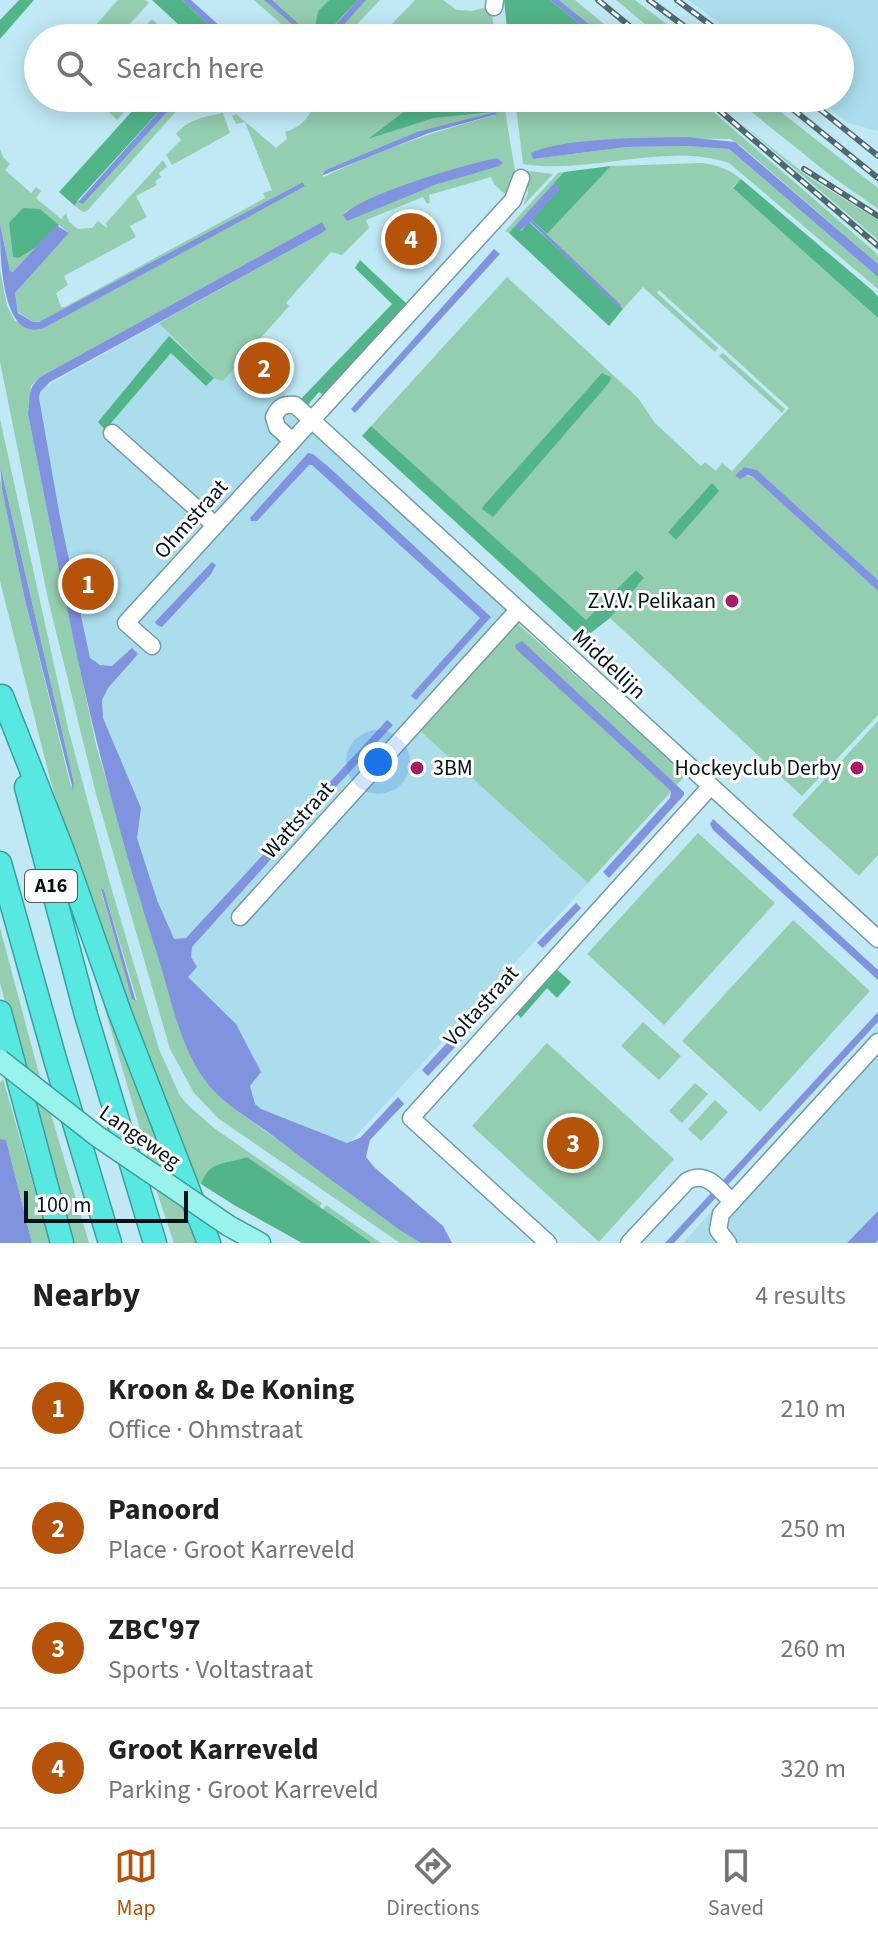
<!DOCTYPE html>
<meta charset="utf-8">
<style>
:root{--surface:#fff;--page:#f2f2f2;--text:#222;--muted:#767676;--line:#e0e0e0;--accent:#b45309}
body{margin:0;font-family:"Source Sans 3",sans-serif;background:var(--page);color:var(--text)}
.scale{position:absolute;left:24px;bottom:20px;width:164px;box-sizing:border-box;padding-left:8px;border:4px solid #041317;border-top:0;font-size:22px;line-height:28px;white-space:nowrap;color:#041317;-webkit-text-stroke:6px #fff;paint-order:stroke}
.you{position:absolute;left:378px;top:762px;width:28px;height:28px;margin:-20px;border:6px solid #fff;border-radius:50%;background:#1a73e8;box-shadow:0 0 0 12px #1a73e833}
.badge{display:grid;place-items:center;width:52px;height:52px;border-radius:50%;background:var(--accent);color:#fff;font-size:26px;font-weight:700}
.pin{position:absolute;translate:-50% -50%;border:4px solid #fff;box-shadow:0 2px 8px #0006}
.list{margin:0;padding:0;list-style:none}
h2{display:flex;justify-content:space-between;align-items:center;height:104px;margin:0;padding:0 32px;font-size:34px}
h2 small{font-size:26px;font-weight:400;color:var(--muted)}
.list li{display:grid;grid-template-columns:52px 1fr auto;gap:24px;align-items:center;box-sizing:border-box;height:120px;padding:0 32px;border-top:2px solid var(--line)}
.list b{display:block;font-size:30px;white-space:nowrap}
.list p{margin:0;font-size:26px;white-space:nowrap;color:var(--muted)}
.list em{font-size:26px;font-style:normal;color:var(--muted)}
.icon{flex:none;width:44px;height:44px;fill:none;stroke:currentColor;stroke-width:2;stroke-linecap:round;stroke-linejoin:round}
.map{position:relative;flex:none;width:878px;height:1243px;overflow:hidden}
.search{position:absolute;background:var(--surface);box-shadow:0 4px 20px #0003;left:24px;right:24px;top:24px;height:88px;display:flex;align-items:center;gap:20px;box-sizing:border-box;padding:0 28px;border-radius:44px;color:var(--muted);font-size:30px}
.sheet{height:584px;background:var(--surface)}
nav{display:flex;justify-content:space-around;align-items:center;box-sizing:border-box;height:112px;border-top:2px solid var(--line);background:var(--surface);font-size:22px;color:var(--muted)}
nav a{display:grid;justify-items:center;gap:4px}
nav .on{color:var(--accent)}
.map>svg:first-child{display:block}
.built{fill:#acddec}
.green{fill:#94ceb0;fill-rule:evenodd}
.forest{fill:#52b589}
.water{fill:#8193df}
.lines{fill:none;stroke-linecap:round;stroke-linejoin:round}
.minor-casing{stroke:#739aa5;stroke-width:19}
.major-casing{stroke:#3a9e9a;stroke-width:23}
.highway-casing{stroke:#3a9e9a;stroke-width:25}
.minor{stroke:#fff;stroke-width:16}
.major{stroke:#9af2ed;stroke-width:20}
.highway{stroke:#57e9e1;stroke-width:22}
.rail-casing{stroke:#4f6970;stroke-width:6}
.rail{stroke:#fff;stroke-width:3;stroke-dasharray:9;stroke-linecap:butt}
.major-bridge-casing{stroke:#3a9e9a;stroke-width:23;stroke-linecap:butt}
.major-bridge{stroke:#9af2ed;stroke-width:20}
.poi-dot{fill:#a91e63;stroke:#fff;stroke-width:3}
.labels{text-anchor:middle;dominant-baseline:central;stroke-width:6;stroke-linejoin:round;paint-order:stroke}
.shield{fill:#fff;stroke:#4f5a5d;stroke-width:2}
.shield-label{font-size:20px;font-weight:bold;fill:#041317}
.street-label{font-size:22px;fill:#041317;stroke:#fff}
.poi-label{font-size:22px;fill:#041317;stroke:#fff;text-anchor:end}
</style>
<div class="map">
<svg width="878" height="1243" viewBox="0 0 878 1243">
<rect width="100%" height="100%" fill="#c0e9f5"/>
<path class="built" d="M688,0H878V131L848,123L817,98H840V38H740Z
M189,306L226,338L304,413L517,623L420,731L588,883L333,1161L239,1100L156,956L20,401Z
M878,1026V1243H683Z"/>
<path class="green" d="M118,0H145L149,3L117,38H105L93,28Z
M254,0H329L318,11L314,37L318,38H297Z
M358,0H380L344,38H320L327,34Z
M415,0H443L457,10L472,11L484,8L492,13L495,38H379L380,35L375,30L380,25L387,29Z
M559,0H575L621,38H606Z
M616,0H635L685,38H662Z
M152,19L165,31L158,38H133Z
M112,98H137L117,120L104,107Z
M180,98H188L87,211L83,212L75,206L78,200L83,204Z
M308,98H422L371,138L434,118L493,112L494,98H503L516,177L510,199L494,184L491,177L429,195L430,203L427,204L423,197L366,220L369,228L342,255L331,252L286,303L289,306L223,381L214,378L159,323L322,233V222L40,377L31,386L28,414L60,575L62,597L66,603L96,745L174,1008L199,1070L206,1081L236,1110L421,1243H400L219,1119L194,1093L170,1049L96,794L48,599L0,362V270L7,306L15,321L46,327L305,185L303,182L45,321L33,322L18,312L15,293L69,233L59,225L9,223L13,256L19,258L35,248L13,272L10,271L0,224V149L3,157L10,164L5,170L31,193L36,187L41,191L36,198L61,219L66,213L69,222L78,229L92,228L98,221L107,228L106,223L163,160L167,167L159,173L161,177L155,181L157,185L136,196L147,217L130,226L136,237L64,276L68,285L56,293L61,307H65L265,198L263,193L272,190L245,122L236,124L232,116L236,114L276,148L287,139L285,132C300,127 308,120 314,105L307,102ZM495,112V115C436,131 379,150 324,177L321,174L417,133ZM461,177L343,215L346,211L399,188Z
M515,98H522L526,104L523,109H526L590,99L594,101L601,98H693L695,103H703L875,252L878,256V264L741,146L730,139L648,138L533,159L627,147L687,146L729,149L878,277V289L729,163C663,142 590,175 523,164Z
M734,98H763L878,188V209L830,175Z
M223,113L230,133L172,165L166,155L181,140L176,134C189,119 204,117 223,113Z
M742,124L810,178L878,220V240Z
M702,163C717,165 729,169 741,179L733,187L878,318V580L757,470L744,467L735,475L753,477L878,591V715L802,796L610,618L643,579L636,570L586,621L371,426L507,277L638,398L655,423L701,466L705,462L716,471L722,463L732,471L789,408L659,290L657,293L718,348L715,352L643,287L623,309L547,234L611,166ZM602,374L607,375L609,383L493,516L483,509L484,505ZM718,491L676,540L668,531Z
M529,171L553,174L523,206L528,193L525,173Z
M564,172L509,233L505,231L558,173Z
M723,353L785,409L782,413L719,356Z
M0,419L68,728L111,887L159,1049L180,1096L190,1107L214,1128L322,1203L319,1208L247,1157C225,1165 210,1159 201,1184L197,1182L79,878L50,779L0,581V478L25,600L71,787L74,783L0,465ZM104,890L137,1000L133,1001L101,891Z
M517,623L686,775L588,883L420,731Z
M878,721V855L859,876L792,815Z
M698,833L775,903L664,1025L587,954Z
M793,920L870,991L760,1112L682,1041Z
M0,928L38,1070L89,1243H69L0,983Z
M86,945L165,1161L198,1243H174L148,1165L146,1149Z
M643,1022L681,1056L659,1080L621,1046Z
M547,1043L674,1159L599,1242L472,1126Z
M3,1079L50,1243H32L6,1140L0,1139V1083Z
M695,1083L708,1094L682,1123L669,1111Z
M715,1100L728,1112L701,1141L688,1129Z
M326,1205L381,1243H372L322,1210Z"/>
<path class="forest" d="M19,0H34L0,39V20Z
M152,0H182L223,38H193Z
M329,0H358L323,37H313L318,11Z
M504,0H550L597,38H508Z
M144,98H171L78,200L75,206L59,192Z
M422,98H494L493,112L434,118L368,139Z
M611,166L547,234L531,219L559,189L554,183L564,172Z
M741,179L873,291L878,297V318L733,188Z
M23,208L40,209L59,225L35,248L19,258L13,257L9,223Z
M529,222L623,309L609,326L509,233L515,226L521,231Z
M360,260L407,304L327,392L323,395L319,392L305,408L297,403L392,304L355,268Z
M169,336L214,378L206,386L171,353L105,430L98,422Z
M602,373L611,377L609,383L493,517L482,509L484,505Z
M371,426L586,620L636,570L644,578L610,618L583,639L362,436Z
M712,483L719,491L676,540L668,532Z
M553,966L571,982L557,998L547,988L521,1018L513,1010Z
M247,1157L372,1243H302L234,1205L201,1184C210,1159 225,1165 247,1157Z"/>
<path class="water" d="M182,0H191L233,38H223Z
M264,0H272L313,37L318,38H308Z
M358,0H366L332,38H320L327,34Z
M550,0H559L606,38H597Z
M171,98H180L83,204L78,202Z
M558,98H601L594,102L590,99L523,109L526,104Z
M495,112L497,114L429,133L321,176L326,170L417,132Z
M686,137L735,142L878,264V277L729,149L687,146L627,147L533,159L531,153C565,137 647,138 686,137Z
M497,158L503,163L499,166L435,185L347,221L343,215C366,193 463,165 497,158Z
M303,182L305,186L46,327C0,347 0,252 0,224L10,271L13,272L56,225L69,233L15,293L18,313L33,322H39Z
M554,183L560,189L532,220L621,305L618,307L530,222L520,231L515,226Z
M322,222L326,229L322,233L50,382L40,392L39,398L60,517L90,658L100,665L112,666L132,648L138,654L108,688L102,700L103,718L141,808L137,838L157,900L174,939L186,938L274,843L281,848L192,947L191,957L197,967L188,977L236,1024L261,1072L250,1086L255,1104L261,1109L347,1143L360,1138L398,1097L404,1104L370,1140L366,1157L375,1168L443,1226L452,1243H421L400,1230C356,1198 312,1166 269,1133C247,1117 220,1102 204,1079C180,1045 171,999 159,960C121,843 90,724 66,603L62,597L60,575L28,414C31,397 26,391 40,377Z
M494,249L500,254L355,413L351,409Z
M308,453L313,454L331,469L491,617L416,700L411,696L414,692L480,618L312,465H309L257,521H251L250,518Z
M0,465L74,783L73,790L25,600L2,489Z
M744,467L757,470L878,580V591L753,477L748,475L740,479L735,475Z
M212,562L216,565L211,574L162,627L157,625L155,622Z
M522,641L684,792V795L609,878L603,872L670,798L671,791L516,649L515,645Z
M387,720L393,725L311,814L305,809Z
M713,819L878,970V980L713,830L710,824Z
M101,889L104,890L136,1002L132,999Z
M576,903L581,908L543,948L537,943Z
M481,1006L488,1012L428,1076L422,1070Z
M878,1012V1022L674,1243H665Z
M0,1139L6,1140L32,1243H0Z
M878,1211V1240L875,1243H847Z"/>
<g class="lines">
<g class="minor-casing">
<path id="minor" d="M494,7L495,0
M112,433L215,525
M292,441L277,427L274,417C279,406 284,404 295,405L304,413L878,939
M152,646L126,623L513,200L521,178
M240,917L518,610
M548,1243L411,1118L710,787
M629,1243L687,1181C707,1170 719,1189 732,1202
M728,1243L718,1230L721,1214L878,1042"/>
</g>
<g class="major-casing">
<path id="major" d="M229,1226L260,1243"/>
</g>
<g class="highway-casing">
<path id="highway" d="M2,696L63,851L120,1013L209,1243
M26,787L86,1015L155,1243
M0,863L55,1059L110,1243
M0,1012L62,1243"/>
</g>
<use href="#minor" class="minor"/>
<use href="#major" class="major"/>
<use href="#highway" class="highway"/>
<g class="rail-casing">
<path id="rail" d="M598,0L644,38
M649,0L700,38
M677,0L728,38
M705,98L878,246
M779,98L878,178
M806,98L878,156
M804,169L878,216"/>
</g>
<use href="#rail" class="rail"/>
<g class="major-bridge-casing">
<path id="major-bridge" d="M0,1060L97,1136L229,1226"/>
</g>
<use href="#major-bridge" class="major-bridge"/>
</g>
<g class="poi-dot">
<circle cx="732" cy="601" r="8"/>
<circle cx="417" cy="768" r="8"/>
<circle cx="857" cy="768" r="8"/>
</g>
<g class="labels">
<rect class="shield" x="25" y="870" width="52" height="32" rx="6"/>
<g class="shield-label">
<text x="51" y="886">A16</text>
</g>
<g class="street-label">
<text transform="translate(191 519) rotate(-48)">Ohmstraat</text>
<text transform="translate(609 664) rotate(43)">Middellijn</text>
<text transform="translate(298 820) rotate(-48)">Wattstraat</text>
<text transform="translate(481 1006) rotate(-48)">Voltastraat</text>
<text transform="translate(140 1137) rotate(35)">Langeweg</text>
</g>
<g class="poi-label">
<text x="716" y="601">Z.V.V. Pelikaan</text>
<text x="433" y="768" text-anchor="start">3BM</text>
<text x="841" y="768">Hockeyclub Derby</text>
</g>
</g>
</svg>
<div class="scale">100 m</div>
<div class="you"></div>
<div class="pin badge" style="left:88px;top:584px">1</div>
<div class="pin badge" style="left:264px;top:368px">2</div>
<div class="pin badge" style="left:573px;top:1143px">3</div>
<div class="pin badge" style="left:411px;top:239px">4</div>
<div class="search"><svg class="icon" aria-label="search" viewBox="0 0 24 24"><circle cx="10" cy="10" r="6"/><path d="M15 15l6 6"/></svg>Search here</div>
</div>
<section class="sheet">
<h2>Nearby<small>4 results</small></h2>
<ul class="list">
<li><span class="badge">1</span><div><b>Kroon &amp; De Koning</b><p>Office · Ohmstraat</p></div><em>210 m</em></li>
<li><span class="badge">2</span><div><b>Panoord</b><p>Place · Groot Karreveld</p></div><em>250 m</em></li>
<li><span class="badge">3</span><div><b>ZBC'97</b><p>Sports · Voltastraat</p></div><em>260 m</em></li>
<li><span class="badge">4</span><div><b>Groot Karreveld</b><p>Parking · Groot Karreveld</p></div><em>320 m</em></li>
</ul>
</section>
<nav>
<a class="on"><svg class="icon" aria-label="map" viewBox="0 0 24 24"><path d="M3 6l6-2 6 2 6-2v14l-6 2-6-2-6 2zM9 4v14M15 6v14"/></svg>Map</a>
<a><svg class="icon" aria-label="directions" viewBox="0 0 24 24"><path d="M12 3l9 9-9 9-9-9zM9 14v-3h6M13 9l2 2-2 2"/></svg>Directions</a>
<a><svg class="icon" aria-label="saved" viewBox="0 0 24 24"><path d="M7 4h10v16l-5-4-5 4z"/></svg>Saved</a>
</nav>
